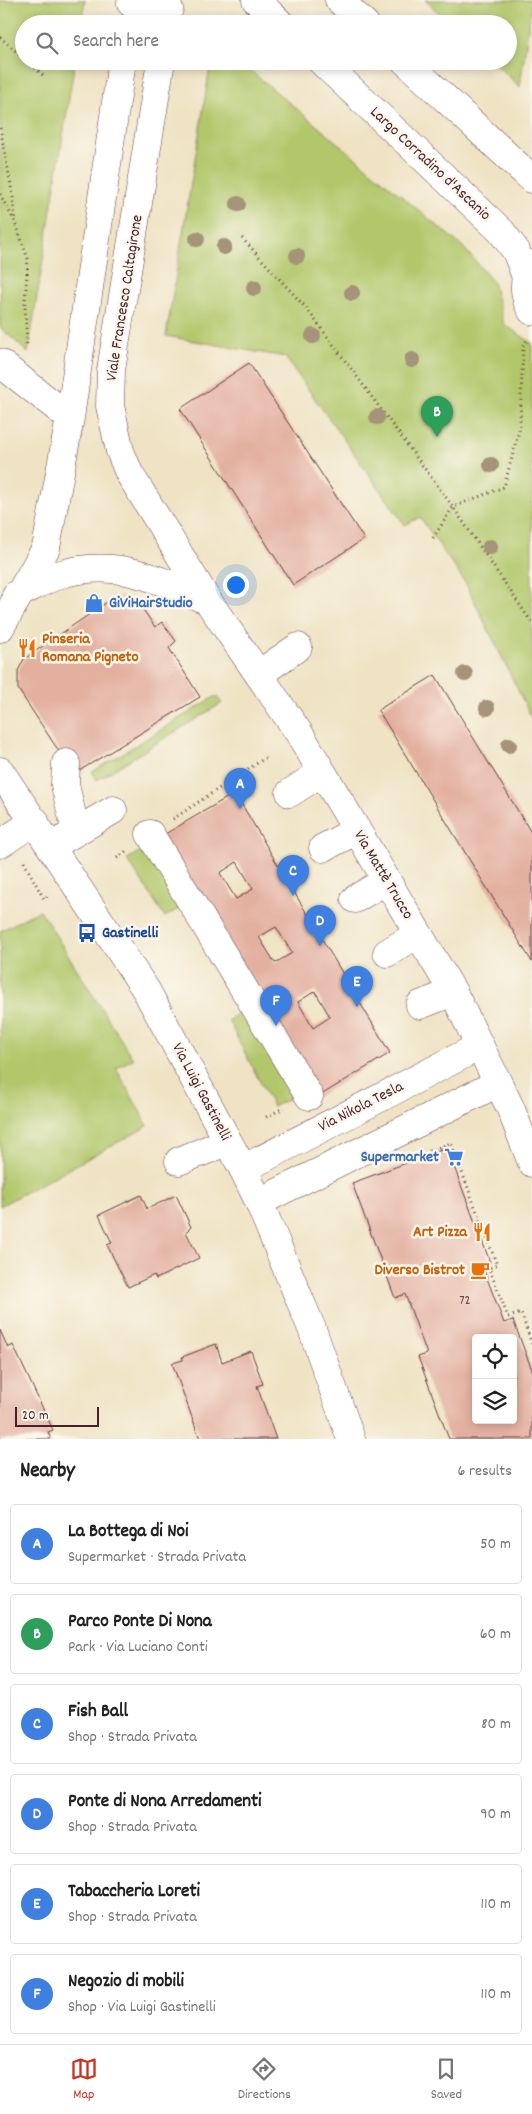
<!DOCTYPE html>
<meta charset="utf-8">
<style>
:root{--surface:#fff;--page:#f6f6f6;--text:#222;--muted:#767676;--line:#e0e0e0;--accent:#c8321e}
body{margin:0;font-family:Dekko,sans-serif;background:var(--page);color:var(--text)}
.controls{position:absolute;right:15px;bottom:15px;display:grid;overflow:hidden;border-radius:5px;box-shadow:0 2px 8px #0003}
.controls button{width:45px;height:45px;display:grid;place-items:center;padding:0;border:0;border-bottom:1px solid var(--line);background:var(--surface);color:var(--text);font:25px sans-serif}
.scale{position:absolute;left:15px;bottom:12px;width:84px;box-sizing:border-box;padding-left:5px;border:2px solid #4a1f2b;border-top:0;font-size:14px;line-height:18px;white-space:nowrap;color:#4a1f2b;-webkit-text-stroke:4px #fbf7ec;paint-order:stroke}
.you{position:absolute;left:235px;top:584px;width:18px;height:18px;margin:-12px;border:4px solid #fff;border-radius:50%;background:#1a73e8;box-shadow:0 0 0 8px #1a73e833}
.badge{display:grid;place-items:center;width:32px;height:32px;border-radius:50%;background:var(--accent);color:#fff;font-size:16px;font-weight:700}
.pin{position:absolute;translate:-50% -41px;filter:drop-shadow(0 1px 2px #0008)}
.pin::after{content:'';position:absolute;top:26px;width:18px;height:15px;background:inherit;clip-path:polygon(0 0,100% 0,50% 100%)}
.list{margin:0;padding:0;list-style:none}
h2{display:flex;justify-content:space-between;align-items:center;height:65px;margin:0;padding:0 20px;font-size:21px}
h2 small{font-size:16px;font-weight:400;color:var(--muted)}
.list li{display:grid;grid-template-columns:32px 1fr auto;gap:15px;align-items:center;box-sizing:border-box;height:80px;margin:0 10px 10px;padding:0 10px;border:1px solid var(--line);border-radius:5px}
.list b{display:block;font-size:19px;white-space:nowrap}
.list p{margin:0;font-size:16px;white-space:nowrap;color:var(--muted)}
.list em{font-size:16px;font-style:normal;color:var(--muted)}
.icon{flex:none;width:28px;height:28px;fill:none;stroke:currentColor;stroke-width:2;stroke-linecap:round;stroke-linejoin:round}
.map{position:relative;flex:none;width:532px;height:1439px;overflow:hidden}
.search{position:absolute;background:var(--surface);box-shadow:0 2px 8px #0003;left:15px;right:15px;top:15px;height:55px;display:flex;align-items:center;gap:12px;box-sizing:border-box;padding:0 18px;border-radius:28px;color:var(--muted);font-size:19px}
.sheet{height:605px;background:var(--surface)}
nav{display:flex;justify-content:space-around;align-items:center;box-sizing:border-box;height:70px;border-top:1px solid var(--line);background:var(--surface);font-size:14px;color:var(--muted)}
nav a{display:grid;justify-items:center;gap:2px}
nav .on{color:var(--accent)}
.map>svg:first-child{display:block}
.green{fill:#b1c76b;stroke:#7e734b}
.building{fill:#e3b0a0;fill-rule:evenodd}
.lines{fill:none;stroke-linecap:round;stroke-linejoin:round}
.minor-casing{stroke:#633c42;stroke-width:29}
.path{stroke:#633c42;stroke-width:3;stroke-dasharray:1 4;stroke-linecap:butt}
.minor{stroke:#fff;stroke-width:28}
.tree{fill:#a5937a}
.labels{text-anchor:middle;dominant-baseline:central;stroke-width:5;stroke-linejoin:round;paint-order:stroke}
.number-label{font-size:14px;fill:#704348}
.street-label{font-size:16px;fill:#4a1f2b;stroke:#fbf7ec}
.shop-label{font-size:16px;font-weight:bold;fill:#366cbe;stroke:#fbf7ec;text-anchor:start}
.food-label{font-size:16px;font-weight:bold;fill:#c56008;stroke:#fbf7ec;text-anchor:end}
.transit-label{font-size:16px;font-weight:bold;fill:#164399;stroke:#fbf7ec;text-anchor:start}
</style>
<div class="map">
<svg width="532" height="1439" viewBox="0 0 532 1439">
<rect width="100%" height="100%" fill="#fbf7ec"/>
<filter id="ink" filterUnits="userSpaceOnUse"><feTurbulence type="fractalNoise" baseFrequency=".02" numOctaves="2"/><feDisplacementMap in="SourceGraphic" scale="10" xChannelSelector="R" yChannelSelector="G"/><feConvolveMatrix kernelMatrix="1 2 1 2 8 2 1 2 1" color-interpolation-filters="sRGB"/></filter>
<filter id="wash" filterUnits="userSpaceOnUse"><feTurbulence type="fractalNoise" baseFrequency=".0096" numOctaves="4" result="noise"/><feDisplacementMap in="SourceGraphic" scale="20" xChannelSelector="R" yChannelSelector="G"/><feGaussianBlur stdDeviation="1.12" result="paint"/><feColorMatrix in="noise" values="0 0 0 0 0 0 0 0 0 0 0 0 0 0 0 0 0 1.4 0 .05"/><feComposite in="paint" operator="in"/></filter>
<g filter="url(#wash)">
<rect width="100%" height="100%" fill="#efe3c4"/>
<path class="green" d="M0,0H85L81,24H24V61H75L28,353L0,327Z
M425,0H532L520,87L492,61H508V24H451Z
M211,61H239L463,247L493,282L504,324L532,343V719L466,584L420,517L405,525L285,357L166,336Z
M216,696L222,703L97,780L92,772Z
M149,846L185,905L165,917L127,859Z
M40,910L133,1059L116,1068L148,1126L0,1206V931Z
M245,1009L296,1095L273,1107L228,1020Z"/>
<g id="blocks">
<path class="building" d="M249,363L364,539L293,585L180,409Z
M116,596L130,597L138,602L155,627L162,622L176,641L169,648L200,697L74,774L18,689V671L24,659Z
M435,675L532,834V962L378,710Z
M235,793L390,1053L316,1098L160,837ZM237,862L253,889L236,899L220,873ZM276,927L292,953L275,963L259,937ZM315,991L330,1017L313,1028L298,1002Z
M447,1148L490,1262L482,1265L504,1323L513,1320L532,1370V1439H449L418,1357L427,1354L405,1294L395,1298L352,1183ZM476,1338H513V1420H476Z
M141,1195L147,1209L176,1195L191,1227L186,1232L199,1258L156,1279L154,1275L128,1287L107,1245L112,1243L99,1215Z
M0,1330L8,1348L13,1345L53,1430L48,1432L51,1439H0Z
M216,1344L222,1362L251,1351L263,1384L257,1386L276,1439H200L172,1363L183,1360L182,1357Z"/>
</g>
</g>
<g filter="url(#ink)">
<use href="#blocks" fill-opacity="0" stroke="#633c42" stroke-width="1"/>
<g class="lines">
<g class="minor-casing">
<path id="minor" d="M256,0L281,24
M339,0L365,24
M131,3L169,9
M161,61L111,370L110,406L120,451L129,473L208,601L299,733L453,992L510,1107L532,1163
M321,61L501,231L516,251L526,277
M405,61L532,179
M532,264C522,279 523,297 532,311
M0,363L70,418
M16,595C32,588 48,577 65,573C119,559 160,580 208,601
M0,628L46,548L70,418L122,61
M259,674L298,647
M66,763L65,785L76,832
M0,771L146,990L243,1169L259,1202L312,1329L351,1439
M290,793L322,772
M150,834L309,1096
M0,844L35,821
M52,846L113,810
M323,848L357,830
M355,899L387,880
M387,953L418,934
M420,1005L453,992
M179,1161L227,1142
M243,1169L480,1046
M259,1202L498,1083"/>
</g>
<path class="path" d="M0,37L24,58
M27,61L44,76
M0,128L13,196L15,221
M0,194L15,222L28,259L25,302L27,347
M242,238L307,309L453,507L532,623
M433,538L453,507L504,487L520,427L523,345L529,339
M173,819L268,756
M117,858L129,849
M24,862L44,899L50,894
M266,1117L284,1108
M429,1151L451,1143L497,1265L489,1268L508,1317L521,1313L532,1344"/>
<use href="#minor" class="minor"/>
</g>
<g class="tree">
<circle cx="238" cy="204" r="8"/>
<circle cx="197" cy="239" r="8"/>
<circle cx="224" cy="247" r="8"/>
<circle cx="297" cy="256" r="8"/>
<circle cx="254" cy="288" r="8"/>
<circle cx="352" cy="293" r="8"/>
<circle cx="313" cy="336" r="8"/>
<circle cx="412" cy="360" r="8"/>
<circle cx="377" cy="417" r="8"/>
<circle cx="491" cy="465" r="8"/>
<circle cx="490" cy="547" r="8"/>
<circle cx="465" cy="674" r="8"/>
<circle cx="487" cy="708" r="8"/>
<circle cx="509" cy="745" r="8"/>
</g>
</g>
<defs>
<g id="shop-bare" transform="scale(1.5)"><path d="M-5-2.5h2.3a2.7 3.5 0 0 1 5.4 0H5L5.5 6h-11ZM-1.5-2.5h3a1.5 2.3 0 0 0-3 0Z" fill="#3f7fe0" stroke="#fbf7ec" stroke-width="2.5" paint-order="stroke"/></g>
<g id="restaurant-bare" transform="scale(1.5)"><path d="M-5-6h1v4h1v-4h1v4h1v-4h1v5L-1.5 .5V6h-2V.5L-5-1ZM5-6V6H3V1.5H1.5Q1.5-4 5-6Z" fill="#e8710a" stroke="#fbf7ec" stroke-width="2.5" paint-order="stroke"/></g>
<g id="bus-bare" transform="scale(1.5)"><path d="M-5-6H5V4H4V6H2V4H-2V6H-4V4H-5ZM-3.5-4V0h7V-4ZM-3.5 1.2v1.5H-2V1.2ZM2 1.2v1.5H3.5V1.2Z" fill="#1a4fb4" stroke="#fbf7ec" stroke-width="2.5" paint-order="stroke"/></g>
<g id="supermarket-bare" transform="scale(1.5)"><path d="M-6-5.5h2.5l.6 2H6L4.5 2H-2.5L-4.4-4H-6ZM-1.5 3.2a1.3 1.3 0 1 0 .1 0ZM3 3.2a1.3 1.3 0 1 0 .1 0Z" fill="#3f7fe0" stroke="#fbf7ec" stroke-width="2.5" paint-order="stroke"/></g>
<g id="cafe-bare" transform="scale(1.5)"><path d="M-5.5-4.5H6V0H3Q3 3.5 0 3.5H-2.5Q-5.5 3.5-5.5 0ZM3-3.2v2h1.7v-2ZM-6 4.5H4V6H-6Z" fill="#e8710a" stroke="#fbf7ec" stroke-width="2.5" paint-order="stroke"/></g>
</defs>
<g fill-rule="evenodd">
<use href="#shop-bare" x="94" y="603"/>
<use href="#restaurant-bare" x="27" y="648"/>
<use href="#bus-bare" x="87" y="933"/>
<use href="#supermarket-bare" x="454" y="1157"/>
<use href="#restaurant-bare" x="482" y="1232"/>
<use href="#cafe-bare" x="480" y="1270"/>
</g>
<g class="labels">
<g class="number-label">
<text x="465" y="1301">72</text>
</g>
<g class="street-label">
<text transform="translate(430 164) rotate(43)">Largo Corradino d'Ascanio</text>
<text transform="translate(125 298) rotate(-81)">Viale Francesco Caltagirone</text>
<text transform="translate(383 875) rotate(59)">Via Mattè Trucco</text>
<text transform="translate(201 1092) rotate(62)">Via Luigi Gastinelli</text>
<text transform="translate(361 1107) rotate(-27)">Via Nikola Tesla</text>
</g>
<g class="shop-label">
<text x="109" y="603">GiViHairStudio</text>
<text x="439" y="1157" text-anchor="end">Supermarket</text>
</g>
<g class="food-label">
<text x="42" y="639" text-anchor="start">Pinseria<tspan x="42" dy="18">Romana Pigneto</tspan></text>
<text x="467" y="1232">Art Pizza</text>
<text x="465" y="1270">Diverso Bistrot</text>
</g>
<g class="transit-label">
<text x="102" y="933">Gastinelli</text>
</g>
</g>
</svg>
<div class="controls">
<button><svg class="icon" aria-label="locate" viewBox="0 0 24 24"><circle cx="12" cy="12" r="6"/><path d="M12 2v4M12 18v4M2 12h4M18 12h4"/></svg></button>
<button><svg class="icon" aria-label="layers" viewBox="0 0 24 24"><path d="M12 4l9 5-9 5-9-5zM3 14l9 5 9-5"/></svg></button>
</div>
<div class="scale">20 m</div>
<div class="you"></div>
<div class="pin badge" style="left:240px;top:809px;background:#3f7fe0">A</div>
<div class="pin badge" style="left:437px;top:437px;background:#2e9e5b">B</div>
<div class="pin badge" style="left:293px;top:896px;background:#3f7fe0">C</div>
<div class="pin badge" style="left:320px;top:946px;background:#3f7fe0">D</div>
<div class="pin badge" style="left:357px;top:1007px;background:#3f7fe0">E</div>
<div class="pin badge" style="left:276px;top:1026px;background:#3f7fe0">F</div>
<div class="search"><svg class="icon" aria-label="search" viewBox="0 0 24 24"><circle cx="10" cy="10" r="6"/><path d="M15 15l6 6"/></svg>Search here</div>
</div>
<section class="sheet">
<h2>Nearby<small>6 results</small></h2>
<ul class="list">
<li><span class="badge" style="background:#3f7fe0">A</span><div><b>La Bottega di Noi</b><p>Supermarket · Strada Privata</p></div><em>50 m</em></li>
<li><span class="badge" style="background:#2e9e5b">B</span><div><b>Parco Ponte Di Nona</b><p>Park · Via Luciano Conti</p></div><em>60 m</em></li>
<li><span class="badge" style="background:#3f7fe0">C</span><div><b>Fish Ball</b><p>Shop · Strada Privata</p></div><em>80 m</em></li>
<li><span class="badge" style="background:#3f7fe0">D</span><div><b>Ponte di Nona Arredamenti</b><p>Shop · Strada Privata</p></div><em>90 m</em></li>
<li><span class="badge" style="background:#3f7fe0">E</span><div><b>Tabaccheria Loreti</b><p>Shop · Strada Privata</p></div><em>110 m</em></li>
<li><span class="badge" style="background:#3f7fe0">F</span><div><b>Negozio di mobili</b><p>Shop · Via Luigi Gastinelli</p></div><em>110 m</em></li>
</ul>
</section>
<nav>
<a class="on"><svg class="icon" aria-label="map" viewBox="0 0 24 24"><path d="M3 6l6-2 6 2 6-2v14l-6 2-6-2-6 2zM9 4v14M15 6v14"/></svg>Map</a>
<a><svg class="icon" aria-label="directions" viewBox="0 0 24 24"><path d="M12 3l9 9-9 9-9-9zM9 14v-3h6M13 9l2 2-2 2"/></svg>Directions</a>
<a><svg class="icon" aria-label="saved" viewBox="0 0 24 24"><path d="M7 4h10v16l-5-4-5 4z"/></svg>Saved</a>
</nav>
